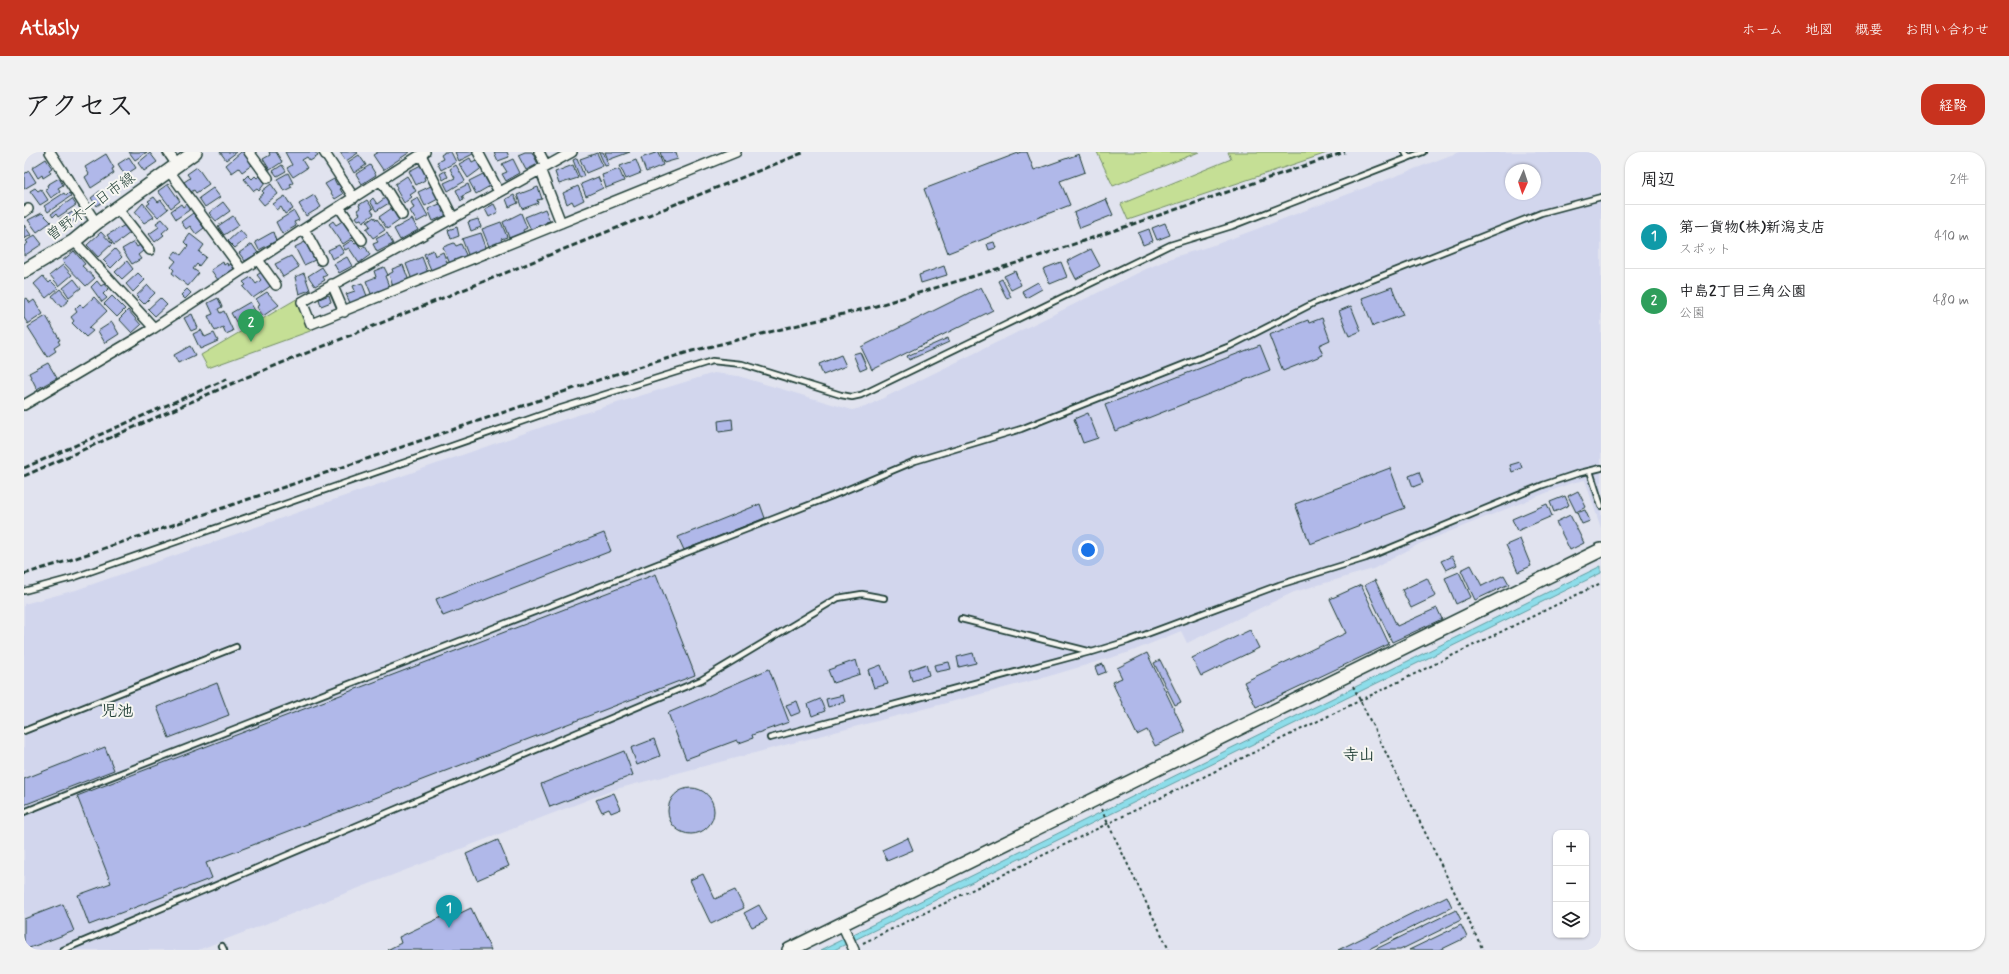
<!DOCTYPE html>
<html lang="ja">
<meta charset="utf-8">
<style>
:root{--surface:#fff;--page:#f2f2f2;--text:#202124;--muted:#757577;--line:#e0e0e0;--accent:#c8321e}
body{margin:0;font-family:Mynerve,"Klee One",sans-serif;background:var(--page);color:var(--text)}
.controls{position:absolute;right:12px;bottom:12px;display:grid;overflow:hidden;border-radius:8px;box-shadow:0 1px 3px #0004}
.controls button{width:36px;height:36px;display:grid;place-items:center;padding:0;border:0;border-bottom:1px solid var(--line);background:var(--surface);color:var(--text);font:20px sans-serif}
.compass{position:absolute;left:1481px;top:12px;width:36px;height:36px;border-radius:50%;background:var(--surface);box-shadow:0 1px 3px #0004;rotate:183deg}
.you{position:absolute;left:1064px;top:398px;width:14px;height:14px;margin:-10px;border:3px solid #fff;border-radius:50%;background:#1a73e8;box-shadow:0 0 0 6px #1a73e833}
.badge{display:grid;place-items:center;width:26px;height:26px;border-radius:50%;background:var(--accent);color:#fff;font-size:13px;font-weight:700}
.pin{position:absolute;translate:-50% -33px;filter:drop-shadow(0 1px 2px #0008)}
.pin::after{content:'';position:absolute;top:21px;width:14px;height:12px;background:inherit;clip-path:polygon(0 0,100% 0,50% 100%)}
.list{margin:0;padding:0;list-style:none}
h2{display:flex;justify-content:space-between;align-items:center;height:52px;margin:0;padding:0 16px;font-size:17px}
h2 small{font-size:13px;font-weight:400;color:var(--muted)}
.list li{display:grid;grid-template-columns:26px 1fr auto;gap:12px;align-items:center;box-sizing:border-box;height:64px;padding:0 16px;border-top:1px solid var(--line)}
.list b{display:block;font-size:15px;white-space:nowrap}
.list p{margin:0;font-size:13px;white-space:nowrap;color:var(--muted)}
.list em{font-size:13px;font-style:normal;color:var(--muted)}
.icon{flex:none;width:22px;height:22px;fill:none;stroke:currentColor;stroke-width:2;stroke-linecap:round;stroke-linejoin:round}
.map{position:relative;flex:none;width:1577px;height:798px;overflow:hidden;border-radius:16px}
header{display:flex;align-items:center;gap:24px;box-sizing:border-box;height:56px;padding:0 20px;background:var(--accent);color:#fff}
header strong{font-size:19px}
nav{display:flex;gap:22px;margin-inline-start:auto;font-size:14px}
.intro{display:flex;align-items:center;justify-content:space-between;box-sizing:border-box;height:96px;padding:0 24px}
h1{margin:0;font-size:28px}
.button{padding:10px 18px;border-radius:16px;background:var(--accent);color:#fff;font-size:14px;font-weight:700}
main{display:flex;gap:24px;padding:0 24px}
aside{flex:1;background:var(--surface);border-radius:16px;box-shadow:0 1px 3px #0004}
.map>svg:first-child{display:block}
.built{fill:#d2d6ed;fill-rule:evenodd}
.green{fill:#c5df95;stroke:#728e64}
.water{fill:#8dddea;stroke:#619da1}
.building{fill:#b0b8e9;stroke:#1f3d34}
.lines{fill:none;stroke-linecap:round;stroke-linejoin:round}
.lane-casing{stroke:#1f3d34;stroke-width:8}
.street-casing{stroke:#1f3d34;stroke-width:12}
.secondary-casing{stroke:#1f3d34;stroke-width:16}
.path{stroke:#1f3d34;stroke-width:2;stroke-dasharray:3 3;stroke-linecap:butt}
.lane{stroke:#f6f6f2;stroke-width:4.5}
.street{stroke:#f6f6f2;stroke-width:9}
.secondary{stroke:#f6f6f2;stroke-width:13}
.rail{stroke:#1f3d34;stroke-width:3;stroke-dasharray:6 3;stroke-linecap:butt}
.labels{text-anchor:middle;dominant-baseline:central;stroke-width:4;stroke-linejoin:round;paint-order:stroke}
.street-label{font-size:15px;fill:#1f3d34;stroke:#f6f6f2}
.neighbourhood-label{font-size:16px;font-weight:bold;fill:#1f3d34;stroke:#f6f6f2}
</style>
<header>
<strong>Atlasly</strong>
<nav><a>ホーム</a><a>地図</a><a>概要</a><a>お問い合わせ</a></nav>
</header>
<div class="intro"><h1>アクセス</h1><a class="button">経路</a></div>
<main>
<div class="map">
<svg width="1577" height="798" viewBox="0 0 1577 798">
<rect width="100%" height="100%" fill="#e1e3ef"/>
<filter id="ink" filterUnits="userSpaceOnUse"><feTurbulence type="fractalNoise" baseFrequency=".025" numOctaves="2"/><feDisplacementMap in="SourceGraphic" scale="8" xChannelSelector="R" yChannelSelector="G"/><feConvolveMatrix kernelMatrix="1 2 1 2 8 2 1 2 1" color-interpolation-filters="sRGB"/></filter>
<g filter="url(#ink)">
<path class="built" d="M1435,0H1577V376L1561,328L1547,331L1397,391L1349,417L1270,440L1163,491L1157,479L1106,500L1022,525L592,637L174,798H0V452L52,438L538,268L690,221L714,224L828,258L841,255L1122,117L1150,105L1193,92ZM1487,18H1511V42H1487Z"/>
<path class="green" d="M1073,0H1175L1089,34Z
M1204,0H1306L1104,68L1097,52L1207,7Z
M276,145L289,178L184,216L177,203Z"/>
<path class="water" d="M1577,414V421L810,798H797Z"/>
<path class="building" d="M105,0H123L111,8Z
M196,0H213L202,8Z
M217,0H221L228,13L218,20L215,16L208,21L202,13Z
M245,0H252L258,10L246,18L239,7L246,3Z
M261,0H291L294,4L286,9L283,5L278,8L283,16L269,25L263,16L268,13Z
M316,0H333L334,1L322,9Z
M354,0H386L359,18L349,3Z
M420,0H427L432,10L417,18L413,10L419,7L417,3L420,1Z
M431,0H450L451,1L435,9Z
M470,0H483L485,5L474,9Z
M501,0H508L514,12L502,18L494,3Z
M575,0H579L585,13L581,14Z
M581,0H606L584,8Z
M634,0L639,13L622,20L617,6Z
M636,0H652L654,7L640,11Z
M997,0H1003L1010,18L1055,2L1061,20L1036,29L1046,53L924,101L900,37Z
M126,1L133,10L120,19L114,11Z
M573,1L579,14L562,21L556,7Z
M82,2L90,16L88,17L90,21L67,36L61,25L65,22L61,15Z
M335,3L342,13L330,21L324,10Z
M105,5L112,16L101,23L94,12Z
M446,6L448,10L454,7L459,15L444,26L435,12Z
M553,6L560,24L556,26L549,8Z
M22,7L28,16L25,18L27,21L19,26L18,23L14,26L8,16Z
M489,7L496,21L482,29L478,22L483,20L478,12Z
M612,8L617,21L602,27L596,14Z
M399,12L405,23L400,25L401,28L392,33L385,19Z
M258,13L262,19L253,24L249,19Z
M346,13L352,23L338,32L332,22Z
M432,13L441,29L424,39L420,31L431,26L426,17Z
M549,13L554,26L535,32L531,20Z
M173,15L185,32L172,41L170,38L167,40L160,30L166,26L163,22Z
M595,17L600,29L582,36L578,23Z
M5,19L12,30L0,37V22Z
M421,19L424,25L419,28L416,22Z
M264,21L269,31L266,32L268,35L260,39L253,27Z
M459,22L466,34L452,42L445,29Z
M224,23L228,27L231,24L233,26L236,24L241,31L235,39L233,37L230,39L220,27Z
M383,24L392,39L386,43L388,45L380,51L372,37L373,36L371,32Z
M574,25L579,36L562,44L557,32Z
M35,26L39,33L34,36L36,40L27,46L21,37L24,36L23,33Z
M310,27L313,33L316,31L319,35L316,37L319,42L311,47L301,32Z
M144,32L156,49L147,56L134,39Z
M247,32L254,42L240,53L234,46L240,41L238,39Z
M444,32L447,40L438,44L440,48L437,49L432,38Z
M407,34L414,47L401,54L394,40Z
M554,34L560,48L550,53L548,49L543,52L539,41Z
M514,35L518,47L513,48L514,51L498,57L493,43Z
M11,36L14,39L17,37L24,48L16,53L6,39Z
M189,36L196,45L181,55L175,46Z
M76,39L82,47L73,54L67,46Z
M40,41L42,44L45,41L47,44L24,60L20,54Z
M290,43L297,55L282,64L275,52Z
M490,43L494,51L485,55L482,47Z
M261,44L269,57L261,62L257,55L253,58L249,52Z
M130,45L134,50L137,48L144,57L134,65L123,53L126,51L124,49Z
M349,46L353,52L361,46L365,51L352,59L346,49Z
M394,46L404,64L393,70L386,59L390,56L387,50Z
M48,47L52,53L34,65L32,62L29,65L27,62Z
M1082,47L1089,63L1056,76L1050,61Z
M343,48L349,57L347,58L350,62L339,70L337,67L334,68L332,65L336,62L333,58L336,56L335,53Z
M199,50L206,59L192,69L185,61Z
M119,51L130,65L120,71L111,60Z
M418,51L423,63L409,69L404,57Z
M157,52L159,55L163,52L167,57L152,67L147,59Z
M470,52L474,60L465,65L461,57Z
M368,56L376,68L363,77L355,65Z
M521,57L526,69L522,70L523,74L508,80L501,65Z
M52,58L54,62L51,64L53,67L40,75L36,67Z
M270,59L275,68L270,70L272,74L258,82L252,70Z
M18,61L27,70L13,80L4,68Z
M169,61L180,76L172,82L166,74L162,77L157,70Z
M497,61L503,76L499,78L500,82L486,88L479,70Z
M209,64L215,73L200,83L194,74Z
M350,65L352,68L353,67L361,78L349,86L342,77L346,74L343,70Z
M138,67L145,75L138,81L140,83L131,90L125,82L135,75L132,71Z
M388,67L394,78L376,88L370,77Z
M454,67L457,75L447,79L444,70Z
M320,68L331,84L319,92L305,72L309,69L312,73Z
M477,70L483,85L477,87L479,91L466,97L458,77Z
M1141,71L1146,83L1133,88L1128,76Z
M0,73L7,83L0,87Z
M101,73L106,81L90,93L83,83Z
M433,75L435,84L427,87L424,78Z
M1125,77L1129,89L1119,93L1114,81Z
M216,78L223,86L211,96L204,89Z
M77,80L88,92L74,105L63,93Z
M249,80L252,89L235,98L231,90Z
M363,81L369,92L353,100L349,92L354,90L352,87Z
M457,81L463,98L445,105L438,87Z
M166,82L180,93L175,100L182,105L175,114L173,112L169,117L175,121L164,134L148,121L150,118L147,115L152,109L147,105L152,99L157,103L164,94L160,90Z
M11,83L18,92L0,104V94L4,91L2,89Z
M328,88L331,91L333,90L337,97L341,94L346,103L335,111L325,96L321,98L319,94Z
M110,90L113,95L116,93L119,99L114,103L117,107L108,112L98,97Z
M281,90L291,108L280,113L271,95Z
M970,90L972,96L965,98L963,92Z
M430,91L432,94L437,92L443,105L426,112L419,95Z
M228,92L234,101L221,109L215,101Z
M315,93L320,101L308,107L304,98Z
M91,97L98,105L87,116L79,108Z
M1067,97L1076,114L1052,127L1043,109Z
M409,98L411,104L419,100L424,113L408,120L400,102Z
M50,99L61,112L58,114L71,126L62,134L38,109Z
M267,104L275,115L259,125L251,112Z
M323,105L328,114L315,121L310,112Z
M398,105L404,121L388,128L382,112Z
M103,109L109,117L98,127L91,120Z
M199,110L200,113L203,111L204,114L207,112L210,117L194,128L187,118Z
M1037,110L1043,125L1026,132L1019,117Z
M39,113L48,123L35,134L26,123Z
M379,113L385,129L369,135L365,122L369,120L368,117Z
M920,114L923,123L897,131L895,123Z
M298,115L303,123L299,125L301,128L291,134L284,124Z
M360,115L364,123L361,124L366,137L348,144L342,129L352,125L350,119Z
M239,119L248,133L229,146L219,135L222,133L219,130L227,125L232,132L237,128L233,123Z
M991,119L997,133L987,138L980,124Z
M114,121L121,128L109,140L102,132Z
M280,121L286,138L275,142L271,125Z
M19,124L25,131L27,129L34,136L22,146L10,132Z
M50,127L57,136L45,145L39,136Z
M978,127L987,145L983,147L974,129Z
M73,129L77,134L80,132L84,137L79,142L83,146L78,150L67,135Z
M1014,130L1018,137L1002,146L998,139Z
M338,131L343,144L326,151L322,142L331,139L329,134Z
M124,133L131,141L120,152L112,144Z
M957,135L969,158L848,218L837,195Z
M1368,135L1379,163L1349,174L1338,146Z
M36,137L45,148L37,155L28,144Z
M163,137L167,141L161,147L157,143Z
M243,140L255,153L239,164L233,155L236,153L232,147Z
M305,143L307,150L297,154L295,147Z
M88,144L101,157L93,165L80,152Z
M70,145L83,159L65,176L69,179L62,185L48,171L50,169L47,165L53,160L51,157L56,152L59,155Z
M3,146L6,151L10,148L19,162L4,172L0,166V148Z
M136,146L143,153L131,164L124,157Z
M194,146L198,155L194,157L196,161L200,159L209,179L202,182L199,175L191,179L184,164L189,162L184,151Z
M226,150L234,164L215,175L207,161Z
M1327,154L1337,179L1325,184L1315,159Z
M104,158L117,173L108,181L95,167Z
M168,162L174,176L167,179L160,166Z
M22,164L36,188L34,189L36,192L30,196L32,199L23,205L4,175Z
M1298,166L1306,188L1295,193L1299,203L1259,219L1245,183L1284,168L1285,171Z
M88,170L95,182L81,191L74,179Z
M177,178L181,185L190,181L194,189L176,197L169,182Z
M924,186L925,190L885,208L883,204Z
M1236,193L1246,218L1091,279L1081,253Z
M166,194L171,203L154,211L150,203Z
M836,200L843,216L836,219L829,202Z
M817,203L822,214L799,223L795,212Z
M24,211L33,226L13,237L5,221Z
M1064,261L1074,286L1059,291L1050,267Z
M708,267L709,278L695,280L694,269Z
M1496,310L1498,316L1488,320L1486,313Z
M1366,316L1381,356L1286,392L1271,352Z
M1395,320L1399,331L1389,335L1385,324Z
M1554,339L1562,355L1552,360L1544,344Z
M1541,344L1545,353L1530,360L1526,350Z
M736,352L741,366L660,398L654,385Z
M1523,352L1528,364L1493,379L1488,367Z
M1561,358L1566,369L1558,372L1553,361Z
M1546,363L1560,391L1546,398L1532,370Z
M580,381L587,399L419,464L412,447Z
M1496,387L1507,414L1494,420L1482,393Z
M1428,404L1433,413L1422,418L1417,409Z
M1447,413L1458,434L1480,423L1485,432L1451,448L1437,418Z
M1435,420L1447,445L1432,452L1421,426Z
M632,422L671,523L182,711L188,726L65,773L54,743L87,731L53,644Z
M1403,426L1412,444L1387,456L1378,438Z
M1351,428L1373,474L1413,456L1418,467L1368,490L1341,433Z
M1337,433L1365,492L1232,555L1220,530L1322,481L1306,447Z
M1226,478L1235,496L1177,524L1168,506Z
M949,501L952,511L935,515L933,505Z
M1123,501L1161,580L1131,594L1123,578L1113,583L1088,530L1098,526L1093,516Z
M832,508L836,522L809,531L804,518Z
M1136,508L1157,550L1151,553L1130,511Z
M925,510L927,517L912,520L910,513Z
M902,512L905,523L888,529L885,518Z
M1079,512L1082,520L1074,523L1071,515Z
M857,513L864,532L850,536L844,518Z
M745,517L765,570L728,583L729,586L715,591L713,588L662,607L644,561Z
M193,531L205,563L145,586L133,555Z
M819,543L821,550L804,555L802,547Z
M796,547L801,559L788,564L784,552Z
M773,549L777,560L767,564L762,553Z
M630,587L636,604L613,613L607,596Z
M81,595L90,618L0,653V627Z
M600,599L609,623L526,655L517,632Z
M644 659a23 23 0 1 1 46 0a23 23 0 1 1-46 0Z
M590,641L597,657L587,661L585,657L578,660L572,648Z
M884,686L889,698L863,709L858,698Z
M474,688L485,714L453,728L442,702Z
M679,722L691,747L711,738L720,756L687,772L666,728Z
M1423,744L1428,755L1343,798H1314Z
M39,752L50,779L0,798V767Z
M735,753L743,768L728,775L720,761Z
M447,756L467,798H363L377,791L375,785L422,763L424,767Z
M1432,758L1437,768L1376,798H1350Z
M1437,773L1443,785L1416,798H1385Z"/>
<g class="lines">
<g class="lane-casing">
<path id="lane" d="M1381,0L1384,6
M1566,319L1577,354
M0,439L48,426L534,257L688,209L718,212L817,243L828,245L837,243L1146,93L1208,74L1399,0
M937,467L1068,500L1104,489L1255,433L1342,406L1519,333L1552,322L1577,316
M0,579L212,495
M746,586L1066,500
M0,660L79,628L808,344L891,309L997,277L1206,194L1290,151L1517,61L1577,45
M198,794L200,798
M39,798L677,528L814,446L838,442L860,446"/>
</g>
<g class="street-casing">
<path id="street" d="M26,0L72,71
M144,0L153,13
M225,0L244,26
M300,0L330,46
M454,0L475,40
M515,0L522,14
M548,0L278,150L287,172L712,0
M397,3L429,66
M516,17L537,71
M145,19L218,118
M357,29L378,63
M315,55L338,88
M93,56L126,98
M0,60L4,57
M280,77L297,108
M50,89L130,176L280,77L401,0
M234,108L252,133
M308,132L320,160
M0,253L130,176
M818,772L830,798"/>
</g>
<g class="secondary-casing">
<path id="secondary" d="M0,119L50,89L72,71L171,0
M765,798L1577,398"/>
</g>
<path class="path" d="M1329,534L1459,798
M1077,657L1145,798
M839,791L1577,431"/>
<use href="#lane" class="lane"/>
<use href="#street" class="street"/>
<use href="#secondary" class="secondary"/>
<path class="rail" d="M0,316L205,226
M0,324L223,225L781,0
M0,422L43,409L595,221L668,199L852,154L1012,105L1321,0"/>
</g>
</g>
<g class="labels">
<g class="street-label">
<text transform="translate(67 55) rotate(-36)">曽野木一日市線</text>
</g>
<g class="neighbourhood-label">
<text x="93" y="559">児池</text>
<text x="1335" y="603">寺山</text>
</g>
</g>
</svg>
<div class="controls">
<button>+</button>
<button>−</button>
<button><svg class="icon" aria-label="layers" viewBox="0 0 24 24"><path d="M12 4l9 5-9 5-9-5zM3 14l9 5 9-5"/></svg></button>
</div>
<svg class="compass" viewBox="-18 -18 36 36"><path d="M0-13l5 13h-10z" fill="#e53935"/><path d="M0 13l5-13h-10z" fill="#757577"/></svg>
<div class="you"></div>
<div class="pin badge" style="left:425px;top:776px;background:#0f9aa8">1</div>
<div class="pin badge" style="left:227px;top:190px;background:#2e9e5b">2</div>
</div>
<aside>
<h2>周辺<small>2件</small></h2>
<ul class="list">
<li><span class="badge" style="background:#0f9aa8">1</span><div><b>第一貨物(株)新潟支店</b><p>スポット</p></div><em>410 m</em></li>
<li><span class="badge" style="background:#2e9e5b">2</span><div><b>中島2丁目三角公園</b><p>公園</p></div><em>480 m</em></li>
</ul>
</aside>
</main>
